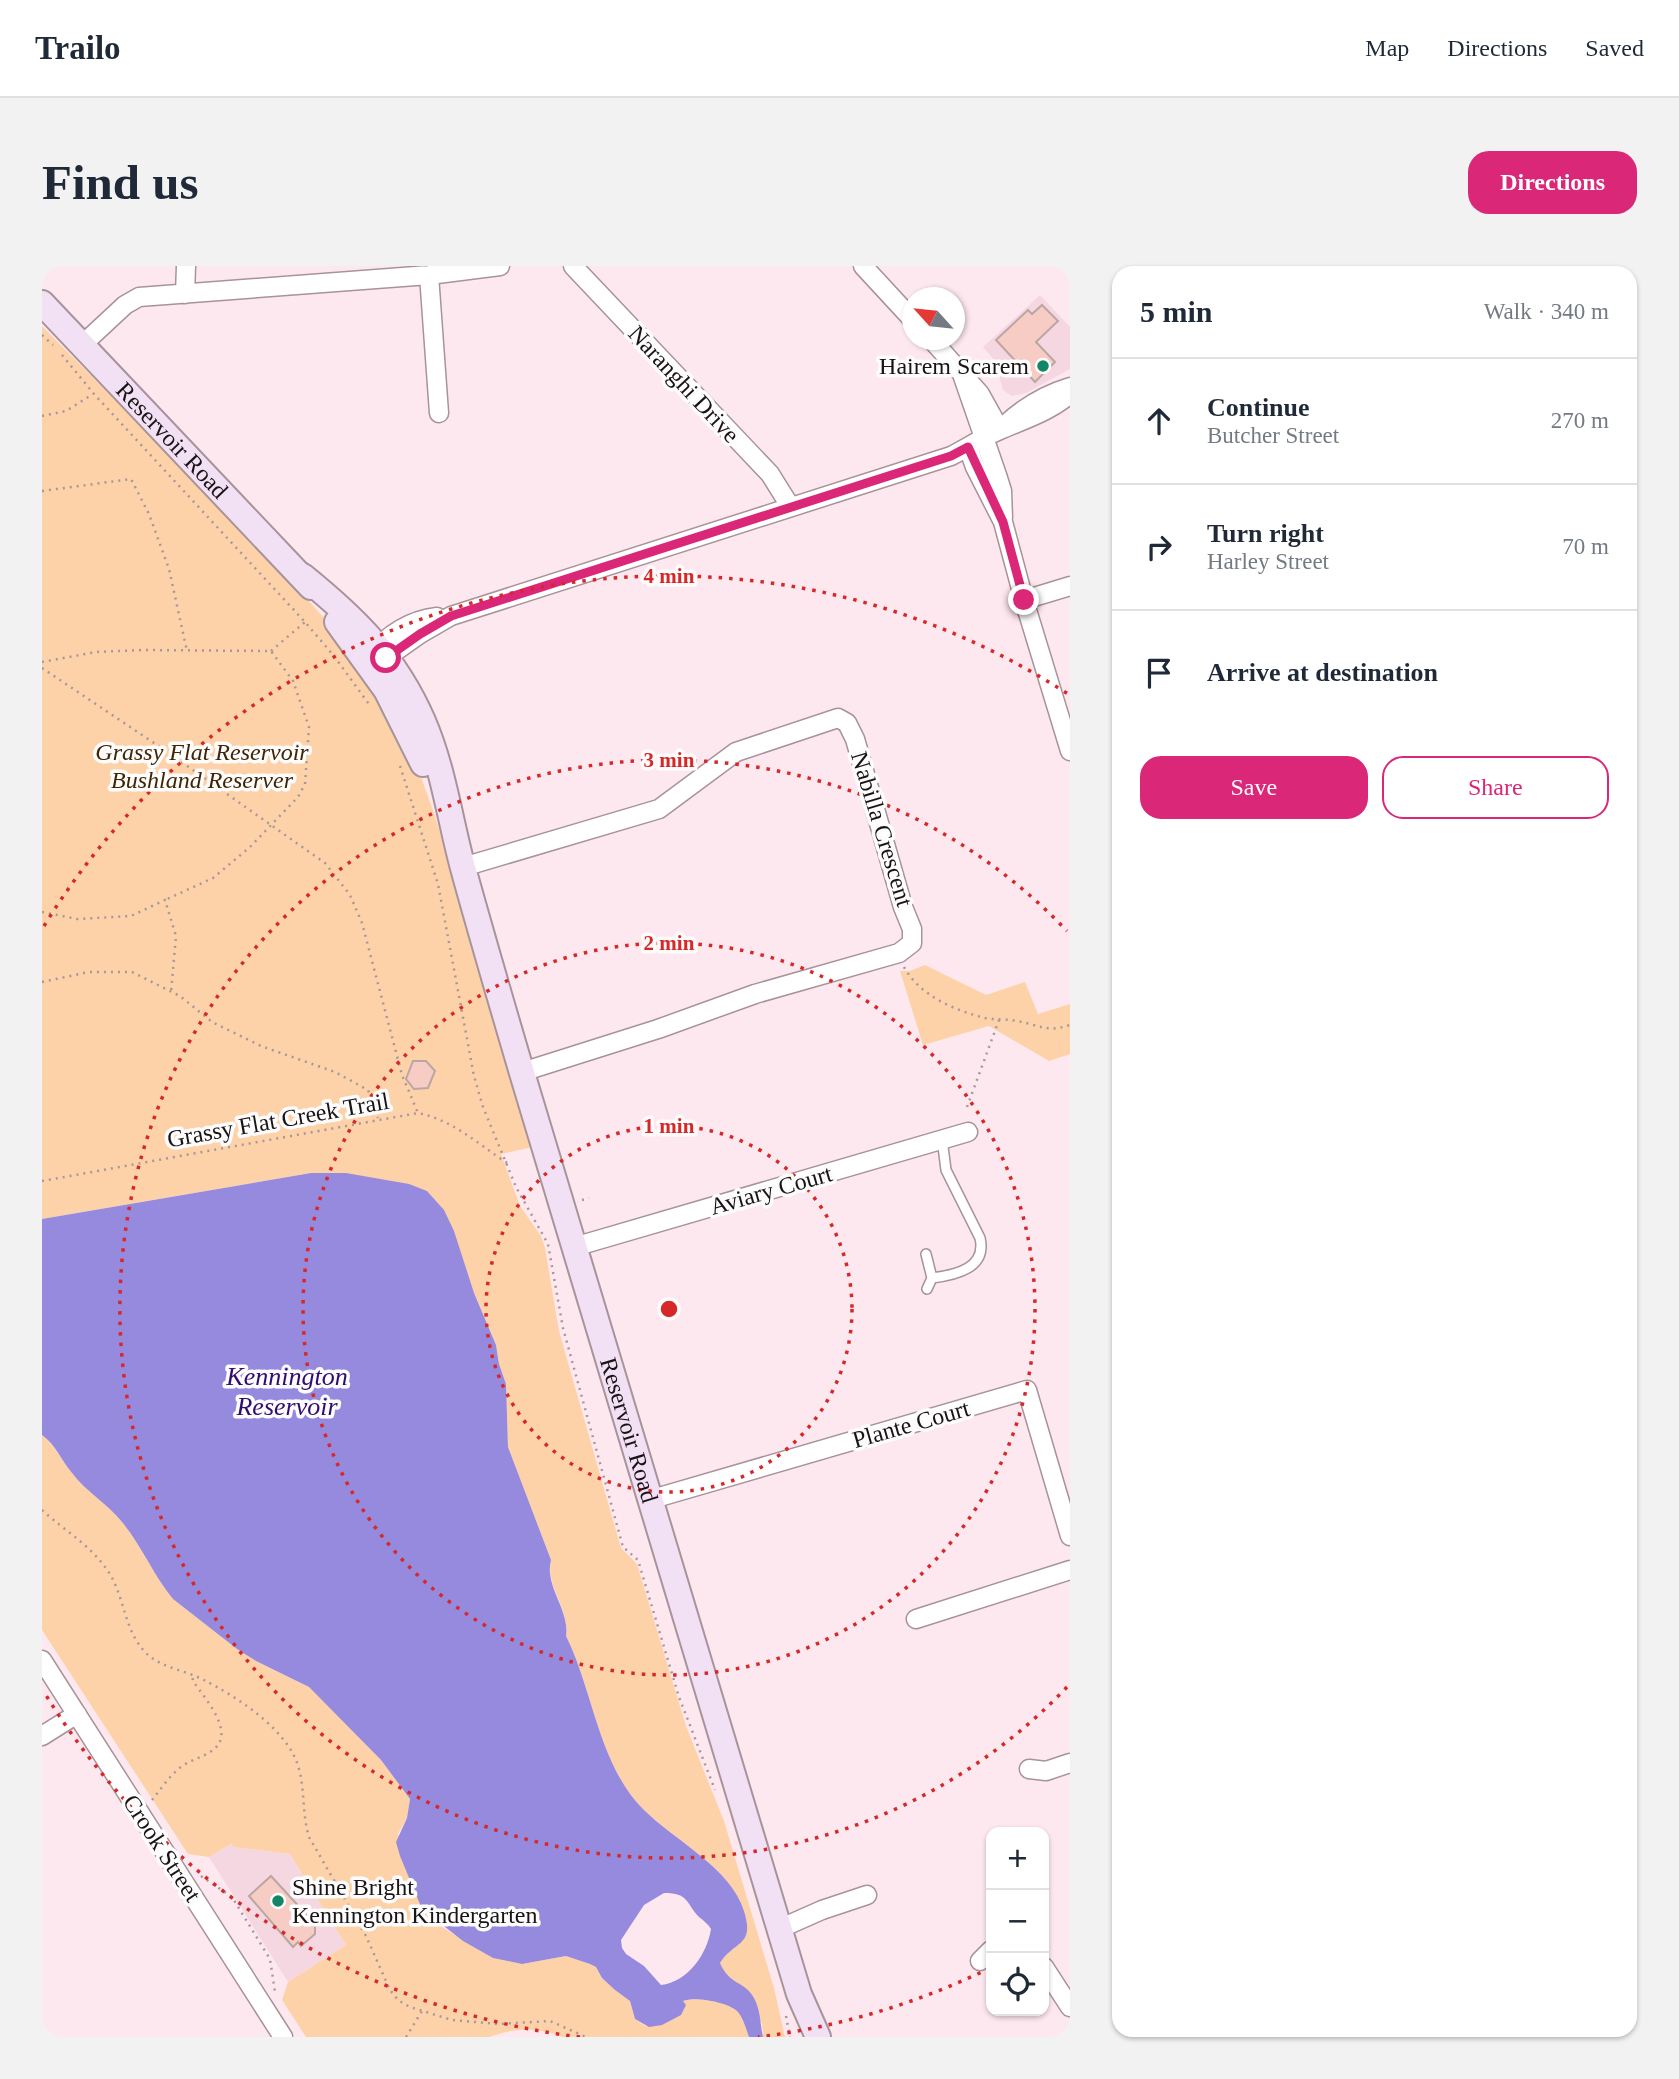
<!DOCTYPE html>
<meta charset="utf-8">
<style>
:root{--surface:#fff;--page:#f2f2f3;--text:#1f2937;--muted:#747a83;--line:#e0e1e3;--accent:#db2777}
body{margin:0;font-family:"Times New Roman",serif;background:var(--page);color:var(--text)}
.controls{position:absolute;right:21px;bottom:21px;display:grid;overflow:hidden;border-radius:14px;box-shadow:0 2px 5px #0004}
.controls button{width:63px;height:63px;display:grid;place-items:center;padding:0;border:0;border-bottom:2px solid var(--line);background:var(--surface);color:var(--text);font:35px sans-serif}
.compass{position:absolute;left:860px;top:21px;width:63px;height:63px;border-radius:50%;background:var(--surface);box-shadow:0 2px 5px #0004;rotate:297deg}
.stop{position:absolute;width:21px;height:21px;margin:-16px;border:5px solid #db2777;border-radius:50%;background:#fff}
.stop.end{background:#db2777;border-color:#fff;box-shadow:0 2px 7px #0008}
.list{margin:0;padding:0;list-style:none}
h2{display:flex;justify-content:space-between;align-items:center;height:91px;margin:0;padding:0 28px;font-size:30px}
h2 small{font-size:23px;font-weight:400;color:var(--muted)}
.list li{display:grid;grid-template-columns:46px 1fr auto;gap:21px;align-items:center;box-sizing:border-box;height:126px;padding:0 28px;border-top:2px solid var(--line)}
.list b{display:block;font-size:26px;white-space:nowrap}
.list p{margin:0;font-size:23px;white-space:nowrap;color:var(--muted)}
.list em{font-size:23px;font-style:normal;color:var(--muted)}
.actions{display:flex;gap:14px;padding:21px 28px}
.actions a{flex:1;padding:16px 0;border:2px solid var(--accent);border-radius:21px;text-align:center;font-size:24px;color:var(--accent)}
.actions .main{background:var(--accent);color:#fff}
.icon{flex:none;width:38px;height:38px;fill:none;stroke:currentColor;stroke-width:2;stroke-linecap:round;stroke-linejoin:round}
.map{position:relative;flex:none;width:1028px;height:1771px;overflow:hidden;border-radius:21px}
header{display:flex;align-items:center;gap:42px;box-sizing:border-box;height:98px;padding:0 35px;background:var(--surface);border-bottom:2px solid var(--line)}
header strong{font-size:33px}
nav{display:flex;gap:38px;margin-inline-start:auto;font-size:24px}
.intro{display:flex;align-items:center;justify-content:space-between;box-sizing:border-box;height:168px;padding:0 42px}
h1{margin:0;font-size:49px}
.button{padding:18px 32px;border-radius:21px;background:var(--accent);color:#fff;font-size:24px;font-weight:700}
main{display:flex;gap:42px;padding:0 42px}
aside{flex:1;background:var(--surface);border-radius:21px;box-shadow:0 2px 5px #0004}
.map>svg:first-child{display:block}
.built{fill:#f4d7e0}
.green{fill:#fed2a8}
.water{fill:#958ade;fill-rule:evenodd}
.building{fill:#f6ccc4;stroke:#bba6a2;stroke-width:2}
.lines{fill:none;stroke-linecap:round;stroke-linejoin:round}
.lane-casing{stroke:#a79399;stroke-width:12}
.street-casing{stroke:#a79399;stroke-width:21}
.secondary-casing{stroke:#a79399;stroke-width:28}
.path{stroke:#a7979c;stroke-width:2.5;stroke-dasharray:2 5;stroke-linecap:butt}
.lane{stroke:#fff;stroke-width:9}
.street{stroke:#fff;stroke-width:18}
.secondary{stroke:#f2e0f5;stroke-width:24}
.route{stroke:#db2777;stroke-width:9}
.ring{fill:none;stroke:#d62828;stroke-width:3.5;stroke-dasharray:3.5 7}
.poi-dot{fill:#148666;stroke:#fcfcfc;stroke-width:2.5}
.labels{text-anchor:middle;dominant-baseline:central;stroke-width:7;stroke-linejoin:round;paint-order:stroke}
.poi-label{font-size:24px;fill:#1a1315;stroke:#fcfcfc;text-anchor:end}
.street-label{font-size:24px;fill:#1a1315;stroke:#fcfcfc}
.park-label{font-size:24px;font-style:italic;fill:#402404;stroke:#fcfcfc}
.water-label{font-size:26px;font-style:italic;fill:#300c72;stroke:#fcfcfc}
.centre{fill:#d62828;stroke:#fcfcfc;stroke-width:3.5}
.ring-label{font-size:21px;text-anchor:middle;font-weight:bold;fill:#d62828;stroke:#fcfcfc;stroke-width:7;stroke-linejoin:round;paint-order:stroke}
</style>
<header>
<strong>Trailo</strong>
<nav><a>Map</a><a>Directions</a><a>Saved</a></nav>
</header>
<div class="intro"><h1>Find us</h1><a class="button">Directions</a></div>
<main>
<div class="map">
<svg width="1028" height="1771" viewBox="0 0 1028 1771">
<rect width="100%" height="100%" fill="#fee8ef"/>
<path class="built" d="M998,29L1028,61V103L984,127L970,130L961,124L953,95L941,81Z
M189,1578L192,1581L248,1588L304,1679L246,1716L167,1591Z"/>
<path class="green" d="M0,60L224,287L291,362L372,491L394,553L491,881L459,888L478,940L499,970L503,982L517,1065L579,1282L595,1298L644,1460L682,1555L732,1722L743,1771H721L720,1757L692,1717L683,1709L678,1697C693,1674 713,1680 702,1645C689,1602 632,1574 602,1544C557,1500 551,1424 524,1370C528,1343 503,1320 509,1294L466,1181L464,1118L457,1098L454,1079L432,1027L269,907L0,953Z
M883,699L944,729L983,716L996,748L1028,738V788L1007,795L947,760L881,779L858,705H868Z
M0,1169C13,1179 19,1194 30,1207C44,1226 65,1237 80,1256C100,1280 111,1309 131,1333L195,1383L214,1395L267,1421L339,1494L368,1533L365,1552L356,1568L380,1643L400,1661L451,1692L480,1698L524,1690L548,1698L554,1701L560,1712L573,1724L588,1735L593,1753L603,1760C620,1756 633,1756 643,1741L641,1735C653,1730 685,1736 695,1745C701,1751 704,1763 707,1771H520C498,1761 470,1762 448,1771H264L240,1734L246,1716L304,1679L248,1588L192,1581L189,1578L167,1591L146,1588L0,1364Z"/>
<path class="water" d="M269,907H304L367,918L385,925L402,944L412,965L432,1027L454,1079L457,1098L464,1118L466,1181L509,1294C502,1320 528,1344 524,1370C551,1424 557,1500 602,1544C632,1574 689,1602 702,1645C713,1681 693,1674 678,1697C687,1719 703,1715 712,1732C719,1745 718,1758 721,1771H707C704,1763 701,1751 695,1745C685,1736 653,1730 641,1735L644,1739L639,1749L620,1759L607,1761L593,1753L588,1735L573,1724L560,1712L554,1701L548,1698L524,1690L480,1698L451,1692L421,1675L380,1643L358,1590L354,1576L365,1552L368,1533L339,1494L267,1421L214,1395L195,1383L131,1333C111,1309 100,1280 80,1256C65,1237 44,1226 30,1207C19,1194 14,1179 0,1169V953ZM622,1627C647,1627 643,1636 657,1651C662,1655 666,1658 669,1663C665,1688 646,1716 619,1719L602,1700L584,1688L580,1682L579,1674L602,1639Z"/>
<path class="building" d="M1000,39L1016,55L994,76L1013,96L993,116L954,74L986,44L990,48Z
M371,795H384L393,805L386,822L372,823L364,813Z
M229,1610L273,1658V1668L259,1680L256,1676L251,1681L207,1630Z"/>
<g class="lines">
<g class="lane-casing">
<path id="lane" d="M884,988L890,1012L885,1023
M890,1012C914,1009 945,1002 938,972L904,904L900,873"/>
</g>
<g class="street-casing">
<path id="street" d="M531,0L728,208L748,240
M821,0L870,53
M387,9L397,147
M143,28L144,0
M890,74L938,128L958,164
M40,79L83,39L97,31L387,9L458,0
M921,111L955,209L960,225L961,252
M963,159C982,141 1002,129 1028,121
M926,181L933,201L961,256L982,334L1028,485
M982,334L1028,320
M331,389C344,368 370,354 395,351
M333,395L344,392L378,368L409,350L909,190C925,182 941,171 958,164C983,153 1007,146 1028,128
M421,601L617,543L694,486L796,452L805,457L813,473L861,641L870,663V677L857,687L713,728L616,763L480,806
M532,981L926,866
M607,1234L985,1124L1028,1270
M874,1353L1028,1304
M0,1394L241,1771
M0,1470L35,1448
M987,1503L1004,1505L1028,1497
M737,1663L780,1644L825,1629
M938,1695L949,1684
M1002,1701L1028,1741"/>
</g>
<g class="secondary-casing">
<g id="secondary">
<path id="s1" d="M0,37L269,321"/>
<path id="s2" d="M261,310C314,353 353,391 381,455C401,501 408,554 421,602C440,671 460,739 480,807C572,1114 664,1421 757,1728L776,1771"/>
<path d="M295,356L344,424L381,498"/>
</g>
</g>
<path class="path" d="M0,69L11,79
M20,89L52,128L263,356L292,390L329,441
M0,150L24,145L51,128
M0,225L89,213L107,248L127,303L145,385
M229,385L263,356
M0,396L54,386L100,384L229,385L251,415L267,461L263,518L256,531L208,581L171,612L123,634
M0,402L121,483L283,597L308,629L320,657L360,809L376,847
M358,500L396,618L432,810L441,841L474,921L506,978L521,1062L581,1281L596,1294L637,1431L673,1524
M0,646L35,653L89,650L123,634L134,670L129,726
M862,701C878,730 912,744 943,752C954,754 965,753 975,755C998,759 1004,767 1028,759
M0,716L47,706H90L138,730L170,756L219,780L293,806L326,824L336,852
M925,841L957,754
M0,915L376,847C411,854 436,878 465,897
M540,934L547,932
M0,1244C24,1266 52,1281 69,1310C83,1335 83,1366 104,1387C119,1402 143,1404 162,1414C195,1431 247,1464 257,1503C263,1525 260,1548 267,1571L324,1670L348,1724L356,1734L368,1741L410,1754L456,1758L508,1755L544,1771
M110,1534C119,1523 127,1510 139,1501C148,1494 159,1492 168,1486C197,1469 163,1433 151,1415L150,1408
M159,1610L190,1631L228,1693L233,1726
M744,1750L748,1771
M364,1771L380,1745"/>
<use href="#lane" class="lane"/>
<use href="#street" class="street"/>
<use href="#secondary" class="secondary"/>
</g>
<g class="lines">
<path class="route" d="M344,392L378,368L409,350L909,190L926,181L961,256L982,334"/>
</g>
<g class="ring">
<circle cx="627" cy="1043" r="183"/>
<circle cx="627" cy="1043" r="366"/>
<path d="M1025 1421A549 549 0 1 1 1025 665"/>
<path d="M948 1702A733 733 0 0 1 716 1771M538 1771A733 733 0 0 1 2 1426M2 660A733 733 0 0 1 1026 428"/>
</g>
<g class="poi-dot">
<circle cx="1001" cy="100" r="7"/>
<circle cx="236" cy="1635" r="7"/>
</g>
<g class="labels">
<g class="poi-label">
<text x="987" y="100">Hairem Scarem</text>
<text x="250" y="1621" text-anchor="start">Shine Bright<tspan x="250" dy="28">Kennington Kindergarten</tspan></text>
</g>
<g class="street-label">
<text transform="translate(642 118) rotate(47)">Naranghi Drive</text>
<text stroke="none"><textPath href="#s1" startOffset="189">Reservoir Road</textPath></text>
<text transform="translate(840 563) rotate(73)">Nabilla Crescent</text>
<text transform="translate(236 854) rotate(-10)">Grassy Flat Creek Trail</text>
<text transform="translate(729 924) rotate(-16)">Aviary Court</text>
<text transform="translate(869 1158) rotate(-16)">Plante Court</text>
<text stroke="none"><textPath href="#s2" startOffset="929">Reservoir Road</textPath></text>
<text transform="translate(120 1582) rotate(57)">Crook Street</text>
</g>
<g class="park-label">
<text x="160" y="486">Grassy Flat Reservoir<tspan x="160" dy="28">Bushland Reserver</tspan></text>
</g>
<g class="water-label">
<text x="245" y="1110">Kennington<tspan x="245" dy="30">Reservoir</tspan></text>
</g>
</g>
<circle cx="627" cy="1043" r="10" class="centre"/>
<g class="ring-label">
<text x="627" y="317">4 min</text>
<text x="627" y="501">3 min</text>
<text x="627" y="684">2 min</text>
<text x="627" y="867">1 min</text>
</g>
</svg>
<div class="controls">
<button>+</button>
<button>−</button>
<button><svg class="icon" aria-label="locate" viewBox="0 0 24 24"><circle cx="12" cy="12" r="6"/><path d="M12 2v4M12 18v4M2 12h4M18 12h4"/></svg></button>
</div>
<svg class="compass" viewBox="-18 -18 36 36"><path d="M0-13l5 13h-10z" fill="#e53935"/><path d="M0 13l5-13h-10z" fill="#747a83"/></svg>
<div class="stop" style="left:344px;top:392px"></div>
<div class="stop end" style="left:982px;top:334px"></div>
</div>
<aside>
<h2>5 min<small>Walk · 340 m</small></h2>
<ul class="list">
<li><svg class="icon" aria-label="ahead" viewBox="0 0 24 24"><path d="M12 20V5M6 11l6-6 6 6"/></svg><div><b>Continue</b><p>Butcher Street</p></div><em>270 m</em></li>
<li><svg class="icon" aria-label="right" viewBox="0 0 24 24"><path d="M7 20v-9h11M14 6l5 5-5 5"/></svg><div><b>Turn right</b><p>Harley Street</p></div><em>70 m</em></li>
<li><svg class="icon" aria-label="arrive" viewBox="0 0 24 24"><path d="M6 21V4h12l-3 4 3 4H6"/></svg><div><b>Arrive at destination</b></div></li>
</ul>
<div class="actions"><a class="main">Save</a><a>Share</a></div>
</aside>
</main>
